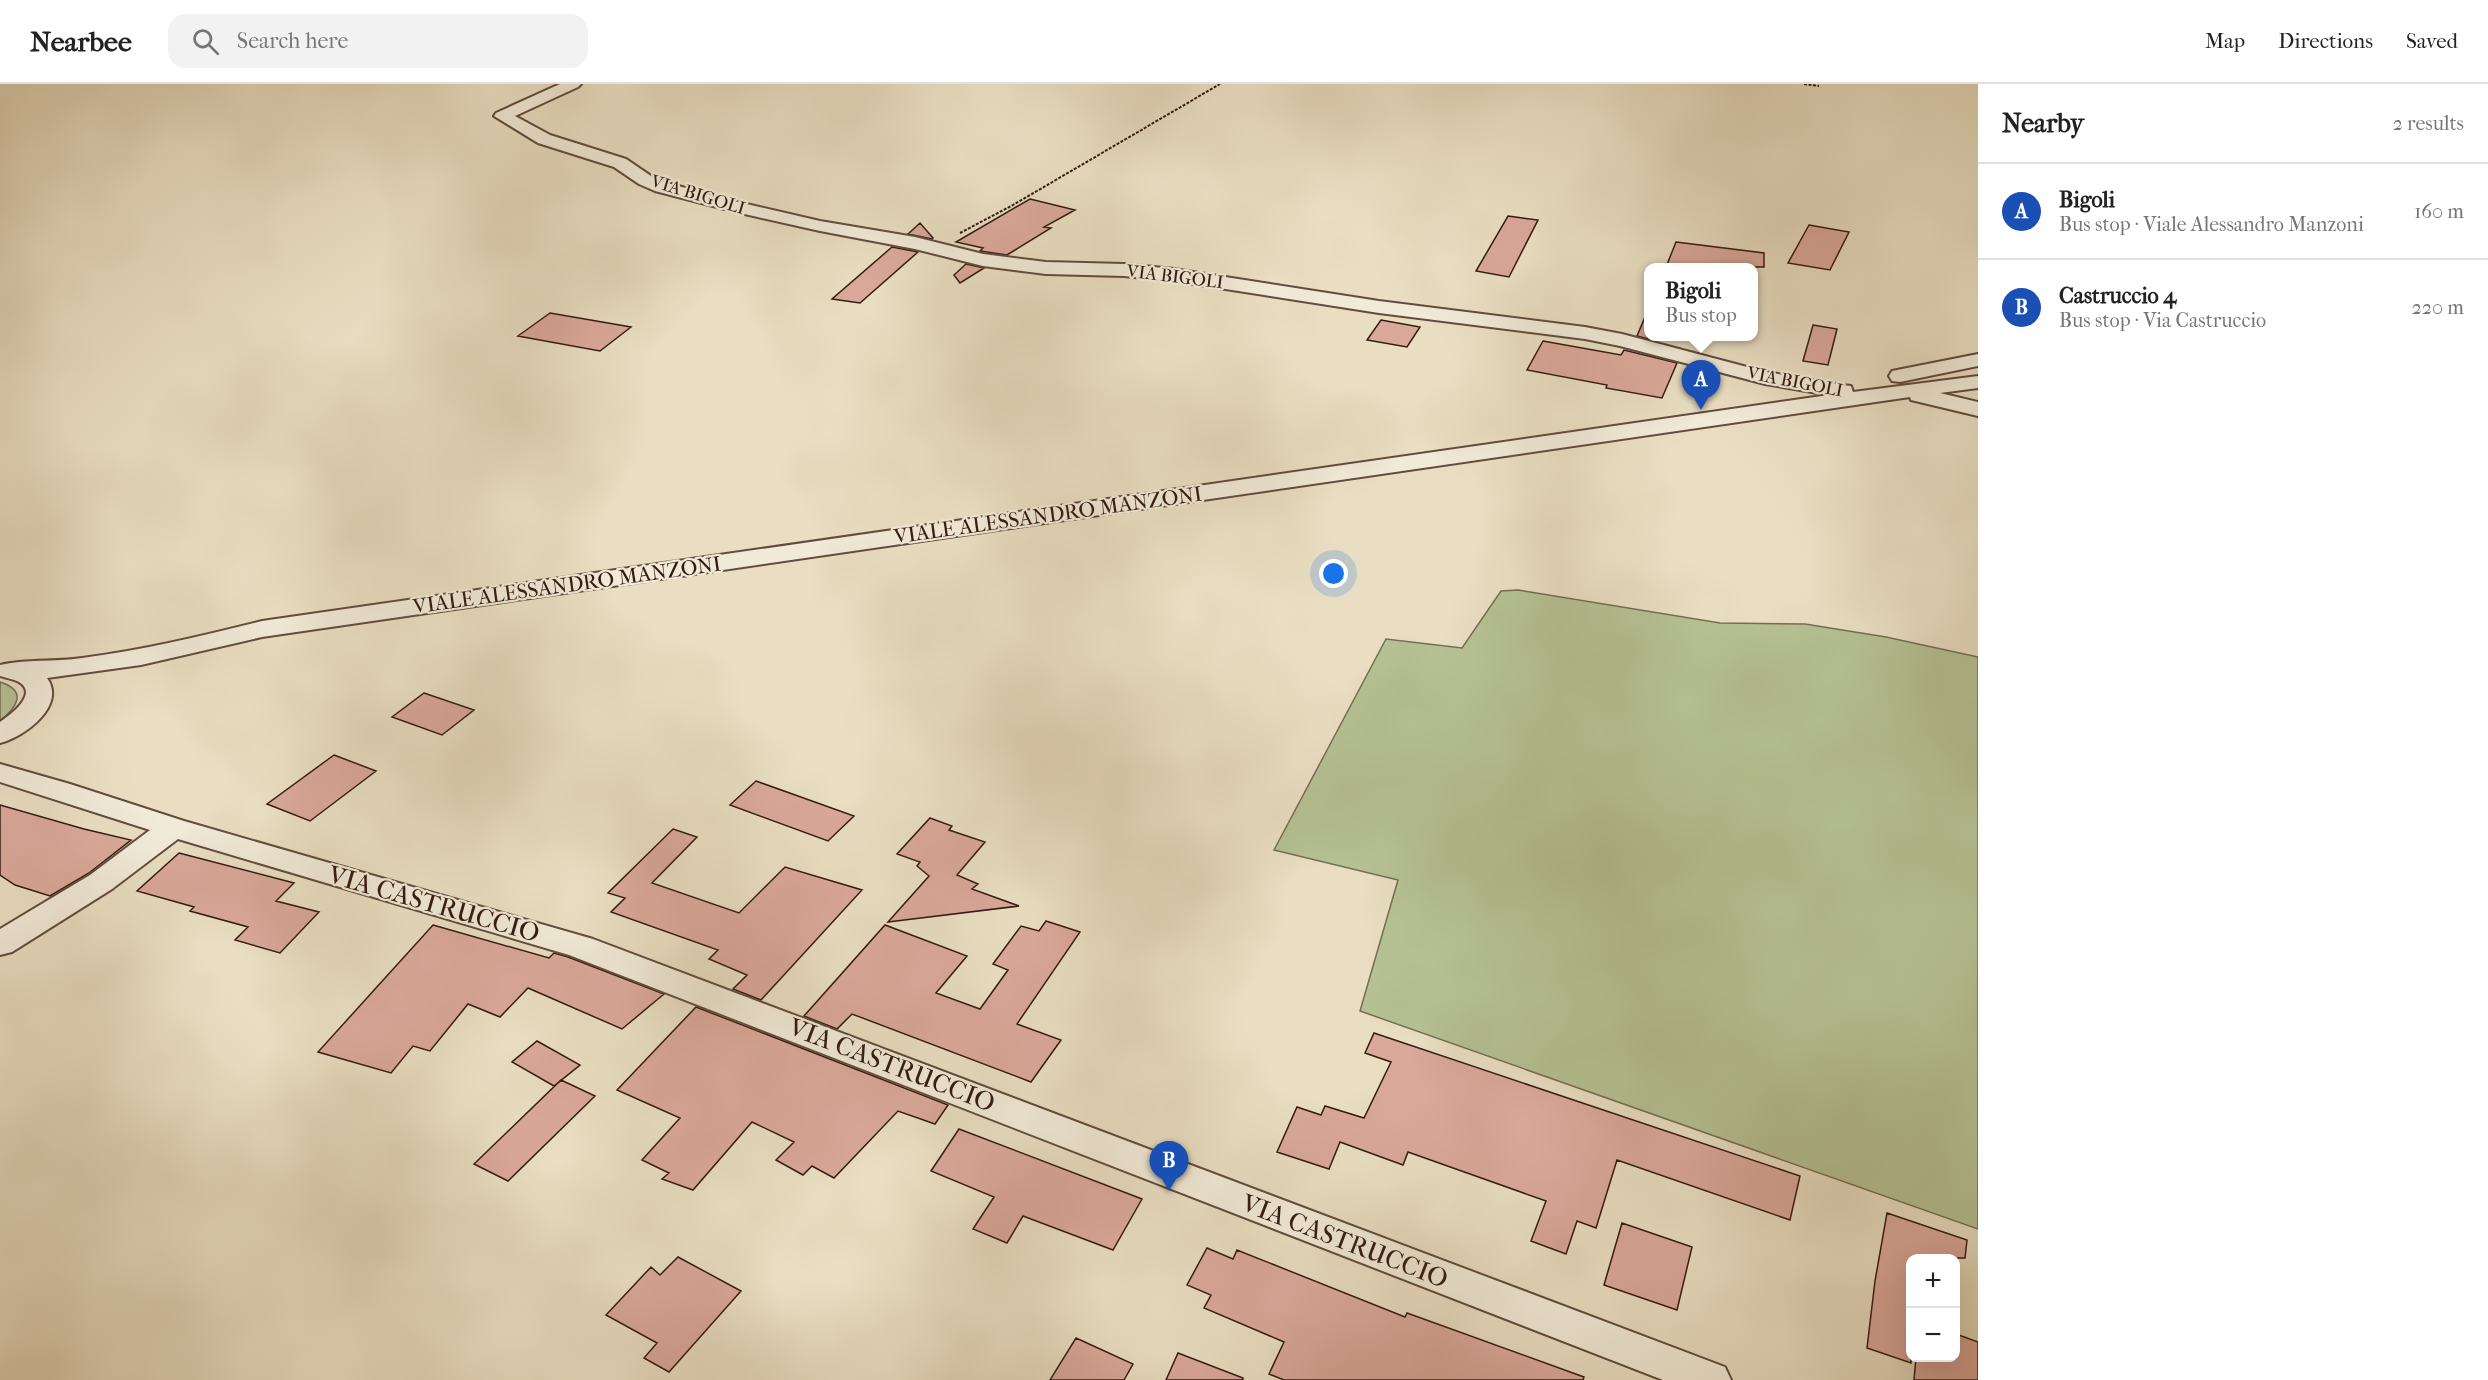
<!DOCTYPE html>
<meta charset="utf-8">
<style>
:root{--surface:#fff;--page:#f2f2f2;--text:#222;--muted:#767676;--line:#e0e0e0;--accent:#8f2418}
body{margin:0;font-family:"IM FELL French Canon",serif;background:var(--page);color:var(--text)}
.controls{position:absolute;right:18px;bottom:18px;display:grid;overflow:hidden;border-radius:12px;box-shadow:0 6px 24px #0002}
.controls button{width:54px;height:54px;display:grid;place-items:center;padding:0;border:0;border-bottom:2px solid var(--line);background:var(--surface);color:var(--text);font:30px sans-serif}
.you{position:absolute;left:1334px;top:490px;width:21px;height:21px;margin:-15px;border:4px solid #fff;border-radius:50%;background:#1a73e8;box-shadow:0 0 0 9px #1a73e833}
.badge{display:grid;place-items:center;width:39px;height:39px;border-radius:50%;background:var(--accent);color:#fff;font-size:20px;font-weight:700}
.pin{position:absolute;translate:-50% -50px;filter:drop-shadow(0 2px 3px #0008)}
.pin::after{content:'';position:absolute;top:32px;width:21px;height:18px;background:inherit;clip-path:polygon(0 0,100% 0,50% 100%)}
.popup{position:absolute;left:1644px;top:179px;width:114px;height:78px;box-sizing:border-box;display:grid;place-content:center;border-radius:12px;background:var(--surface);filter:drop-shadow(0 2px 4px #0005);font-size:20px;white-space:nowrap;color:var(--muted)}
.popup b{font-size:22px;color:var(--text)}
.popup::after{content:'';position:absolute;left:50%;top:100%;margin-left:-12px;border:12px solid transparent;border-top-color:var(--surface)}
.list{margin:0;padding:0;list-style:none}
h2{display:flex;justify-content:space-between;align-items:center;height:78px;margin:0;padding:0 24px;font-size:26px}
h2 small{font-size:20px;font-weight:400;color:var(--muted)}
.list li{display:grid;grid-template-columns:39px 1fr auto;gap:18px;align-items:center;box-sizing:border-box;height:96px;padding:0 24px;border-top:2px solid var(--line)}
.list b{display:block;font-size:22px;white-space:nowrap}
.list p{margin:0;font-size:20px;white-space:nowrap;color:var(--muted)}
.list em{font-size:20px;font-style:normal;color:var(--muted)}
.icon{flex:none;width:33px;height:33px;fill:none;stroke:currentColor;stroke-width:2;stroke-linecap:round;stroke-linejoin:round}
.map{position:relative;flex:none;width:1978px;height:1296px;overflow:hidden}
header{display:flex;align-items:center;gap:36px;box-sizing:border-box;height:84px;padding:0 30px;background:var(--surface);border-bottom:2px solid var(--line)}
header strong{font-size:28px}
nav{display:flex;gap:33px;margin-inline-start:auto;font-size:21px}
.search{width:420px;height:54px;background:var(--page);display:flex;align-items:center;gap:15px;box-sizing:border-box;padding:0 21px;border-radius:18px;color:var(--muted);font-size:22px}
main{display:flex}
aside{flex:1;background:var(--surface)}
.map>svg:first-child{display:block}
.green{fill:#b5c194;stroke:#746e52;stroke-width:1.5}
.building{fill:#daa89a;stroke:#341b11;stroke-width:1.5}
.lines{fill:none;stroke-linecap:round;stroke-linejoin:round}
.minor-casing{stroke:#614c3d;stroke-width:4}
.path{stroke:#341b11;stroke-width:2;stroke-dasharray:3 1.5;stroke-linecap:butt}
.minor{fill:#f1ead7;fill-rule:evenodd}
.labels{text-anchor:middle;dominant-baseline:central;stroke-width:4.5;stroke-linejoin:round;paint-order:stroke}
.far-street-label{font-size:18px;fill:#341b11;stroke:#f1ead7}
.street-label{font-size:21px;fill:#341b11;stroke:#f1ead7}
.near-street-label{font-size:26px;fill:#341b11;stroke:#f1ead7}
</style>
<header>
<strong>Nearbee</strong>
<div class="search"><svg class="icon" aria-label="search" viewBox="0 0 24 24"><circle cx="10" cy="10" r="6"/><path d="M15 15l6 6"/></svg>Search here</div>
<nav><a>Map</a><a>Directions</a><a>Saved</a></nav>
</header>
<main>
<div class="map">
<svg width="1978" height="1296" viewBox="0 0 1978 1296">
<rect width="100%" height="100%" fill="#e9dec2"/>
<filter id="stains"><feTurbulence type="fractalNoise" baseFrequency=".00333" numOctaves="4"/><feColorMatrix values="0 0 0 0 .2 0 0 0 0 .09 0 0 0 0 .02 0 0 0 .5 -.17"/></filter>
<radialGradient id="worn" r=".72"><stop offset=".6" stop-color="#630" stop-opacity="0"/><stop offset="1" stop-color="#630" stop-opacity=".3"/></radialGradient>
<path class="green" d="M1518,506L1720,539L1805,540L1886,553L1978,573V1145L1360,927L1398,796L1274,766L1386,555L1462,564L1501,507Z
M0,598C28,607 17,623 0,637Z"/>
<path class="building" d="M1030,115L1075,126L1044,143L1051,144L1007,171L980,167L983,164L956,158Z
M1508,132L1538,136L1509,193L1476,187Z
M920,139L933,154L932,155L908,150Z
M1809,141L1849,148L1830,186L1788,179Z
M1676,158L1764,169V183H1666Z
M892,163L918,168L860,219L832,215Z
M966,180L984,184L960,199L954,191Z
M1648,226V255L1637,252Z
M550,229L631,243L600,267L518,252Z
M1381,236L1420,243L1407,263L1367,256Z
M1813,241L1837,245L1828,281L1803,277Z
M1543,257L1621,271L1624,266L1677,279L1662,314L1606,304L1607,301L1527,286Z
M424,609L474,626L442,651L392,633Z
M334,671L376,687L310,737L267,720Z
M756,697L854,732L828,757L730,721Z
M0,721L84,745L131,756L89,789L50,812L15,801L0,791Z
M930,734L952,742L949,746L985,758L957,791L978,800L972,805L1019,822L888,838L929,792L917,782L920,778L897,770Z
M673,745L697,753L652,799L739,829L785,783L862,806L761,916L733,905L747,891L709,875L718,866L611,828L625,814L608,809Z
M179,769L294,799L276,817L319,828L280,869L235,856L248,843L190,827L194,823L137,807Z
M1046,837L1080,848L1017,940L1061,956L1031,998L852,930L837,945L804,932L885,841L967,872L936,909L980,925L1008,886L993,880L1021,842L1039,847Z
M433,841L549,874L554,869L568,873L664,910L622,945L528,904L500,933L468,920L430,967L413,962L391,989L318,968Z
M696,923L948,1021L935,1040L898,1027L834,1094L812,1082L803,1091L776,1076L794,1058L752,1038L693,1106L662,1095L669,1089L642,1076L680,1034L617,1006Z
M1374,949L1800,1092L1790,1136L1617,1076L1596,1144L1577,1137L1566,1170L1531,1157L1546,1117L1408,1068L1403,1081L1340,1058L1329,1085L1277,1068L1297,1023L1321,1031L1325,1022L1364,1034L1391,978L1365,969Z
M537,957L580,981L554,1002L512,978Z
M561,996L595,1012L508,1097L474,1080Z
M959,1045L1142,1115L1113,1166L1023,1132L1007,1159L973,1145L994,1113L931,1087Z
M1887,1129L1967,1156L1965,1174H1911V1279L1867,1264L1875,1197Z
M1622,1139L1692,1163L1677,1226L1604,1201Z
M1207,1164L1233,1175L1237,1166L1405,1233L1407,1229L1584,1293L1583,1296H1284L1269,1290L1284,1258L1204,1224L1211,1211L1187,1201Z
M678,1173L741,1207L669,1288L644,1274L657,1259L606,1231L651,1183L660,1191Z
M1956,1250L1978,1258V1296H1914L1916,1274H1956Z
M1076,1254L1133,1280L1124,1296H1050Z
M1178,1269L1243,1294V1296H1166Z"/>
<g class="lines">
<g class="minor-casing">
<path id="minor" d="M560,0H581L578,3L515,32L550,51L626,75L651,92L667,99L742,119L820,137L915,153L983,170L1046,178L1124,180L1174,185L1379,217L1585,243L1622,250L1766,288L1843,301L1851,302L1853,308L1978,292V304L1940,309L1978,318V332L1911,316L1910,313L262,553L141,581L47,594C67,622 24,653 0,659V638C10,631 39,610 19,598C13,595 6,594 0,592V581C24,575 56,578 82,574C143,566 202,552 262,537L1829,311L1765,300L1620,262L1585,255L1379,229L1174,197L1124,192L1046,190L983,182L915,165L820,147L740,129L655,107L639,100L614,83L538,59L494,32L496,29Z
M1978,270V282L1900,298L1892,297L1889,292L1892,287Z
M0,680L70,700L184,737L593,855L1725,1283L1731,1296H1663L569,871L178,755L112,805L12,868L0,871V845L90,791L150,746L0,698Z"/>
</g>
<path class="path" d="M1804,0L1819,2
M960,149L1013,121L1220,0"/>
<use href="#minor" class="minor"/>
</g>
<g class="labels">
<g class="far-street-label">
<text transform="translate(698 111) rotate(17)">VIA BIGOLI</text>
<text transform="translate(1175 193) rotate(7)">VIA BIGOLI</text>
<text transform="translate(1795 298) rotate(11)">VIA BIGOLI</text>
</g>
<g class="street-label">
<text transform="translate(1048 431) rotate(-8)">VIALE ALESSANDRO MANZONI</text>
<text transform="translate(567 501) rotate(-8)">VIALE ALESSANDRO MANZONI</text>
</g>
<g class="near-street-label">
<text transform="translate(434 820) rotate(16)">VIA CASTRUCCIO</text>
<text transform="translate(892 981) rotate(21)">VIA CASTRUCCIO</text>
<text transform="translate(1345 1157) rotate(21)">VIA CASTRUCCIO</text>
</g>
</g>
<rect width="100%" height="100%" filter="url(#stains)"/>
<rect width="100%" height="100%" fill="url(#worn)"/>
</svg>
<div class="controls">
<button>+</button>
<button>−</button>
</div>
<div class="you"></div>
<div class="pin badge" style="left:1701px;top:326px;background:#1a4fb4">A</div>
<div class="popup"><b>Bigoli</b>Bus stop</div>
<div class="pin badge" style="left:1169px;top:1107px;background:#1a4fb4">B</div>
</div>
<aside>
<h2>Nearby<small>2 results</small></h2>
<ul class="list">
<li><span class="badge" style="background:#1a4fb4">A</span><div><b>Bigoli</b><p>Bus stop · Viale Alessandro Manzoni</p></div><em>160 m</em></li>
<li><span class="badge" style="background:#1a4fb4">B</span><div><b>Castruccio 4</b><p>Bus stop · Via Castruccio</p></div><em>220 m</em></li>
</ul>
</aside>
</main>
